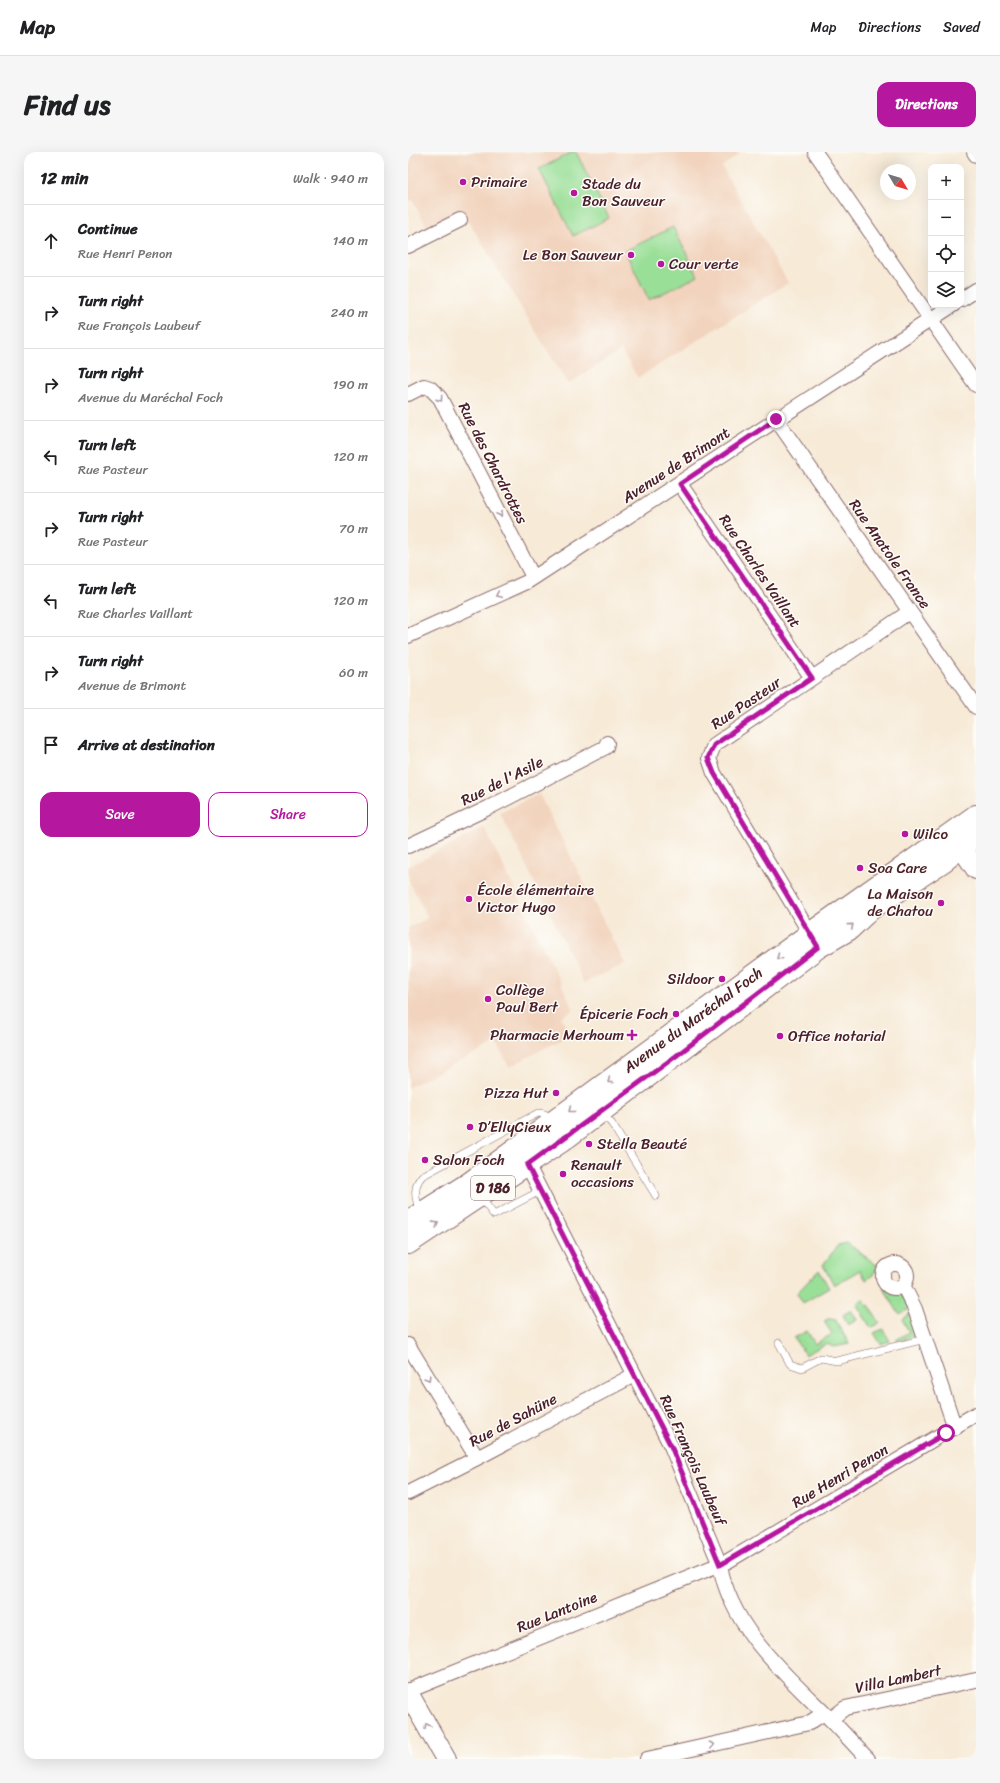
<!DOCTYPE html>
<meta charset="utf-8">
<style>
:root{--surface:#fff;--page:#f6f6f6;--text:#202124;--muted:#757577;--line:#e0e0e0;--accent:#b5179e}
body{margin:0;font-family:Sriracha,sans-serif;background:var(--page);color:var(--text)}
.controls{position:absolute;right:12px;top:12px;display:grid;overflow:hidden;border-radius:8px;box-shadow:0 4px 16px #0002}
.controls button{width:36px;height:36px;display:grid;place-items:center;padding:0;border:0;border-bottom:1px solid var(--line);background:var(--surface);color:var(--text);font:20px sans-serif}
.compass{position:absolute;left:472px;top:12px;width:36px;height:36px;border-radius:50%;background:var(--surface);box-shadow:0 4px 16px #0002;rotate:128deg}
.stop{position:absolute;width:12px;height:12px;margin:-9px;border:3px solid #b5179e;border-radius:50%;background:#fff}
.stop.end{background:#b5179e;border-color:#fff;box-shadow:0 1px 4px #0008}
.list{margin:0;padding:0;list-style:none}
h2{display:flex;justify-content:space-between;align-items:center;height:52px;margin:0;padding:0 16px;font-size:17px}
h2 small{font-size:13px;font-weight:400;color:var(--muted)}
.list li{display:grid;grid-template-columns:26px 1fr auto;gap:12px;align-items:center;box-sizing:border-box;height:72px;padding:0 16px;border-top:1px solid var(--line)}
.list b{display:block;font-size:15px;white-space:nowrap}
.list p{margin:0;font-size:13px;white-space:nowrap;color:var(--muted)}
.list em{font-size:13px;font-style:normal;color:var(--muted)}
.actions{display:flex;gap:8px;padding:12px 16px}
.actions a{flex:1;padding:9px 0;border:1px solid var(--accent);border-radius:12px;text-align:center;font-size:14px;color:var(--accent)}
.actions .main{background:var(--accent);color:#fff}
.icon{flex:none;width:22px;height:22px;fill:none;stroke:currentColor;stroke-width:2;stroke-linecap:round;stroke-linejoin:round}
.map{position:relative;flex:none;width:568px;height:1607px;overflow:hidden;border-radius:12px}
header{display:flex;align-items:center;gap:24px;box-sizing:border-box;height:56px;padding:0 20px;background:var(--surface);border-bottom:1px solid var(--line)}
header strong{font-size:19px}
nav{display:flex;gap:22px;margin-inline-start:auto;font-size:14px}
.intro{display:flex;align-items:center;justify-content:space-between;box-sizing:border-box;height:96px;padding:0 24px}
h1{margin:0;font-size:28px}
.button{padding:10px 18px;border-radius:12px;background:var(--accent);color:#fff;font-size:14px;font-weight:700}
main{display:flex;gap:24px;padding:0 24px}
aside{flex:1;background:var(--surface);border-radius:12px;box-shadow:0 4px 16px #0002}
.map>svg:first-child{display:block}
.built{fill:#f2d4be}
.green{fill:#9adf98;stroke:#727f62}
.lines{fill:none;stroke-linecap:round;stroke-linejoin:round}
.lane-casing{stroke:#876667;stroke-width:8}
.street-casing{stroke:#876667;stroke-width:16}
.secondary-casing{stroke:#876667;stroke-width:22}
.primary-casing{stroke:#876667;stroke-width:24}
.lane{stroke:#fff;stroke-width:7}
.street{stroke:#fff;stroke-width:14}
.secondary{stroke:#fff;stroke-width:20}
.primary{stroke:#fff;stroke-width:22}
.oneway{stroke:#ae9aa0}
.route{stroke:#b5179e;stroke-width:5}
.poi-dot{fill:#b5179e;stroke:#fdfcf7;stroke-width:1.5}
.labels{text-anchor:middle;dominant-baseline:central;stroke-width:3;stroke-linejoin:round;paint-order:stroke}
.shield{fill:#fdfcf7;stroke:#806168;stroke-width:1}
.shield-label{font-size:14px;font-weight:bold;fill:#4a1f2b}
.poi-label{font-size:15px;fill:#4a1f2b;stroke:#fdfcf7;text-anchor:start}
.street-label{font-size:15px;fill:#4a1f2b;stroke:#fdfcf7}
</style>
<header>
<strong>Map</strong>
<nav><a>Map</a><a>Directions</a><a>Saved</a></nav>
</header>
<div class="intro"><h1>Find us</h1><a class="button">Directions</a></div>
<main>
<aside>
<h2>12 min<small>Walk · 940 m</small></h2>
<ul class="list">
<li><svg class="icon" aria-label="ahead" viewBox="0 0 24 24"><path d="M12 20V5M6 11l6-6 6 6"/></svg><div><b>Continue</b><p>Rue Henri Penon</p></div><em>140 m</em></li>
<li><svg class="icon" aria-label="right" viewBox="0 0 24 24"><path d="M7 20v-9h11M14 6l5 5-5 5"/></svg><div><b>Turn right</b><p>Rue François Laubeuf</p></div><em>240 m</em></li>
<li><svg class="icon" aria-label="right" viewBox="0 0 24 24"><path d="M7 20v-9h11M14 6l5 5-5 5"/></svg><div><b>Turn right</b><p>Avenue du Maréchal Foch</p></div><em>190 m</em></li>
<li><svg class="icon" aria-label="left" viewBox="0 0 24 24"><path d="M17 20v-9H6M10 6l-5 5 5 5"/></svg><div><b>Turn left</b><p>Rue Pasteur</p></div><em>120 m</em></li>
<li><svg class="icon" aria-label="right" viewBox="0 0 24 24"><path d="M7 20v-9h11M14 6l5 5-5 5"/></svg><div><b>Turn right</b><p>Rue Pasteur</p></div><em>70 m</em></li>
<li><svg class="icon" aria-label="left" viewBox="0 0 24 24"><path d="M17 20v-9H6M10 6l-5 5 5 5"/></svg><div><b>Turn left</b><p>Rue Charles Vaillant</p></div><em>120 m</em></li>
<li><svg class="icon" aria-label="right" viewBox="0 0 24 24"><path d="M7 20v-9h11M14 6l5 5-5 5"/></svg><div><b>Turn right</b><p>Avenue de Brimont</p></div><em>60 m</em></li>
<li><svg class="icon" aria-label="arrive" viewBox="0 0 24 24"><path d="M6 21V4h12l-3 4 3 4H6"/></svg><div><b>Arrive at destination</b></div></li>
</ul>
<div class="actions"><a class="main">Save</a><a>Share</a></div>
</aside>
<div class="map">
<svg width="568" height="1607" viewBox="0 0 568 1607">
<rect width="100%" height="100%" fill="#fdfcf7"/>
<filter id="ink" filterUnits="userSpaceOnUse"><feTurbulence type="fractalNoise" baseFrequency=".025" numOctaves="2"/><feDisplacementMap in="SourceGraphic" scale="8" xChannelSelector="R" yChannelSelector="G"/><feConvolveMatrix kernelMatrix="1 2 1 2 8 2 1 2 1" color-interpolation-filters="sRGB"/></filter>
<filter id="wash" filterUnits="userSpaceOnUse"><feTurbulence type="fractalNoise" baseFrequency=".012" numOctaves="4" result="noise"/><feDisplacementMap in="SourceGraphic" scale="16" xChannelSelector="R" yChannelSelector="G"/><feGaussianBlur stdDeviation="0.9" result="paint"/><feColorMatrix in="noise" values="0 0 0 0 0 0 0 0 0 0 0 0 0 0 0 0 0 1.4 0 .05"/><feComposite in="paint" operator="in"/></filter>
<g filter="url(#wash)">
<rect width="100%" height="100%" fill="#f7ead7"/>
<path class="built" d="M0,0H333L314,15L380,131L230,226L213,198L160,232L55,60L19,75L4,48L0,49Z
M131,642L217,812L176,831L92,661Z
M76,675L166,858L153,865L162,883L101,915L89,891L0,935V776L20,766L0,727V715Z"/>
<path class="green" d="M165,0H168L201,66L165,84L131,17Z
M265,75L290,124L241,148L217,99Z
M439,1091L470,1114L465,1123L458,1128L452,1118L426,1133L415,1113L430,1093Z
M411,1118L421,1136L395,1151L389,1141Z
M475,1135L485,1141H493L502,1157L491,1162Z
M455,1146L459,1154L461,1153L472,1171L463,1176L449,1153Z
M443,1158L449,1168L440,1173L435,1163Z
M503,1161L508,1179L505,1184L491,1189L488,1188L501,1180L494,1167Z
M420,1167H427L441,1192L426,1195L418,1192L397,1203L386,1186L399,1179L407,1192L424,1182L416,1169Z
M475,1177L482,1189L473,1192L466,1181Z"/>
</g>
<g filter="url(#ink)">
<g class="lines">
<g class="lane-casing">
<path id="lane" d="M194,961L204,972L248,1044
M73,1046L86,1063L132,1039
M13,1060C7,1048 4,1035 14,1024L130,961L137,962L143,969
M371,1191L382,1212L394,1216L413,1206L429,1209L517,1187"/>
</g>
<g class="street-casing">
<path id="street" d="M407,0L568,233
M566,0L568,3
M0,94L52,68
M553,148L568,138
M0,242L16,234L22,236L32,246L125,425
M368,267L568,555
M272,332L404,526
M0,484L119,430L545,153
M0,694L80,656L198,595L199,591
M406,788L306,621L301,606L306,593L501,460
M114,1005L121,1016L263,1294L312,1413C323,1477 378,1523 422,1567C435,1580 447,1594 460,1607
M475 1124a12 12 0 1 1 24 0a12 12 0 1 1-24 0Z
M495,1133L507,1157L547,1276
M0,1193L69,1306
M0,1341L69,1306L226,1223
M0,1539L320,1409L568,1262
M423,1567L437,1556L568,1528
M239,1607L401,1571L416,1561"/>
</g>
<g class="secondary-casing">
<path id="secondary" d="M544,681L568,717
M0,1541L38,1607"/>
</g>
<g class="primary-casing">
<path id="primary" d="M0,1070L62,1031L402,782L568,664
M0,1091L155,988L410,795L441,777L462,757L535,709L568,683"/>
</g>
<use href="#lane" class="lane"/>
<use href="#street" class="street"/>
<use href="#secondary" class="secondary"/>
<use href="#primary" class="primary"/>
</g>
<defs><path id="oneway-chevron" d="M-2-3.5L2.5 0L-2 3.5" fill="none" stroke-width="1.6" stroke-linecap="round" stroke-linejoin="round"/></defs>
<g class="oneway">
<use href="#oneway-chevron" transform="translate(32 247) rotate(55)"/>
<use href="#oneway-chevron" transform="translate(92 362) rotate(63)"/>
<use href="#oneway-chevron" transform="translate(90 443) rotate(155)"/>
<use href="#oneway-chevron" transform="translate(443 774) rotate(-40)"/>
<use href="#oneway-chevron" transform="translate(371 805) rotate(143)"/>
<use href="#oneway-chevron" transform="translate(202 929) rotate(143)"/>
<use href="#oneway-chevron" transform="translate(163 958) rotate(142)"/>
<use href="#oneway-chevron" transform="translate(28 1072) rotate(-32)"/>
<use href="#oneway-chevron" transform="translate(20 1226) rotate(59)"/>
<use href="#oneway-chevron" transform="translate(19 1574) rotate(-120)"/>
<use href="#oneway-chevron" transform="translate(304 1593) rotate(-12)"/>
</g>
</g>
<g class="lines" filter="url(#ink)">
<path class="route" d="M368,267L272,332L404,526L306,593L300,606L306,621L410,795L268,904L119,1013L263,1294L312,1413L538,1281"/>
</g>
<g class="poi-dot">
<circle cx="55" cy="30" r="4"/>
<circle cx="166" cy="41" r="4"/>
<circle cx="223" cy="103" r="4"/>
<circle cx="253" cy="112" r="4"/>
<circle cx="497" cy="682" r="4"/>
<circle cx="452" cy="716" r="4"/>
<circle cx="61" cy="747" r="4"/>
<circle cx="533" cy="751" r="4"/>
<circle cx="314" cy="827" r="4"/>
<circle cx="80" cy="847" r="4"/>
<circle cx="268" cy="862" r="4"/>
<path d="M222 877h4v4h4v4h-4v4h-4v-4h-4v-4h4z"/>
<circle cx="372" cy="884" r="4"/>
<circle cx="148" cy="941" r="4"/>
<circle cx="62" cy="975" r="4"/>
<circle cx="181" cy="992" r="4"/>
<circle cx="17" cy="1008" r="4"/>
<circle cx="155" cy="1022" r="4"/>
</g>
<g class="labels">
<rect class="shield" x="63" y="1024" width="44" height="24" rx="3"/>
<g class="shield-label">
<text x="85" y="1036">D 186</text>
</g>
<g class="poi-label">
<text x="63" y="30">Primaire</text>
<text x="174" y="32">Stade du<tspan x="174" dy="17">Bon Sauveur</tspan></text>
<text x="215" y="103" text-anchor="end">Le Bon Sauveur</text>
<text x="261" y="112">Cour verte</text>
<text x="505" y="682">Wilco</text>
<text x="460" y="716">Soa Care</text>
<text x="69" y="738">École élémentaire<tspan x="69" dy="17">Victor Hugo</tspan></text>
<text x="525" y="742" text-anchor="end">La Maison<tspan x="525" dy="17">de Chatou</tspan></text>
<text x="306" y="827" text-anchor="end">Sildoor</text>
<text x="88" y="838">Collège<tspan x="88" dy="17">Paul Bert</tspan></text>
<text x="260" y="862" text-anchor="end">Épicerie Foch</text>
<text x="216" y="883" text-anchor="end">Pharmacie Merhoum</text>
<text x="380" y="884">Office notarial</text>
<text x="140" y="941" text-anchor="end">Pizza Hut</text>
<text x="70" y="975">D’EllyCieux</text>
<text x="189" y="992">Stella Beauté</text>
<text x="25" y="1008">Salon Foch</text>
<text x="163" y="1013">Renault<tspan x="163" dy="17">occasions</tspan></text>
</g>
<g class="street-label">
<text transform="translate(85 311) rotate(63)">Rue des Chardrottes</text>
<text transform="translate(268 313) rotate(-33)">Avenue de Brimont</text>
<text transform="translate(482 402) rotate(55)">Rue Anatole France</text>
<text transform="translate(352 419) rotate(56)">Rue Charles Vaillant</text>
<text transform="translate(338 551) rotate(-34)">Rue Pasteur</text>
<text transform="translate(94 629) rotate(-27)">Rue de l'Asile</text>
<text transform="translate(285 868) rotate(-36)">Avenue du Maréchal Foch</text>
<text transform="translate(105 1268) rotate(-28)">Rue de Sahüne</text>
<text transform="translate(285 1308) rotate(66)">Rue François Laubeuf</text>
<text transform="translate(432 1324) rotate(-31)">Rue Henri Penon</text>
<text transform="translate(149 1460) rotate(-22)">Rue Lantoine</text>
<text transform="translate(490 1527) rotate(-12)">Villa Lambert</text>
</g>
</g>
</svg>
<div class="controls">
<button>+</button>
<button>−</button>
<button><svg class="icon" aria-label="locate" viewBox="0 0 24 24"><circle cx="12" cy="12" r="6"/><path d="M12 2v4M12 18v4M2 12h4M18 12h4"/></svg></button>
<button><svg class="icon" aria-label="layers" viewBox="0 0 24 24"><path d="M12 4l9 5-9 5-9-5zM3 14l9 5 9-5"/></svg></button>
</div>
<svg class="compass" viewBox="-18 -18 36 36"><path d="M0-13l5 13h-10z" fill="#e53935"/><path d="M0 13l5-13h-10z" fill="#757577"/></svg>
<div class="stop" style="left:538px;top:1281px"></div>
<div class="stop end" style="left:368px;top:267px"></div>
</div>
</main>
